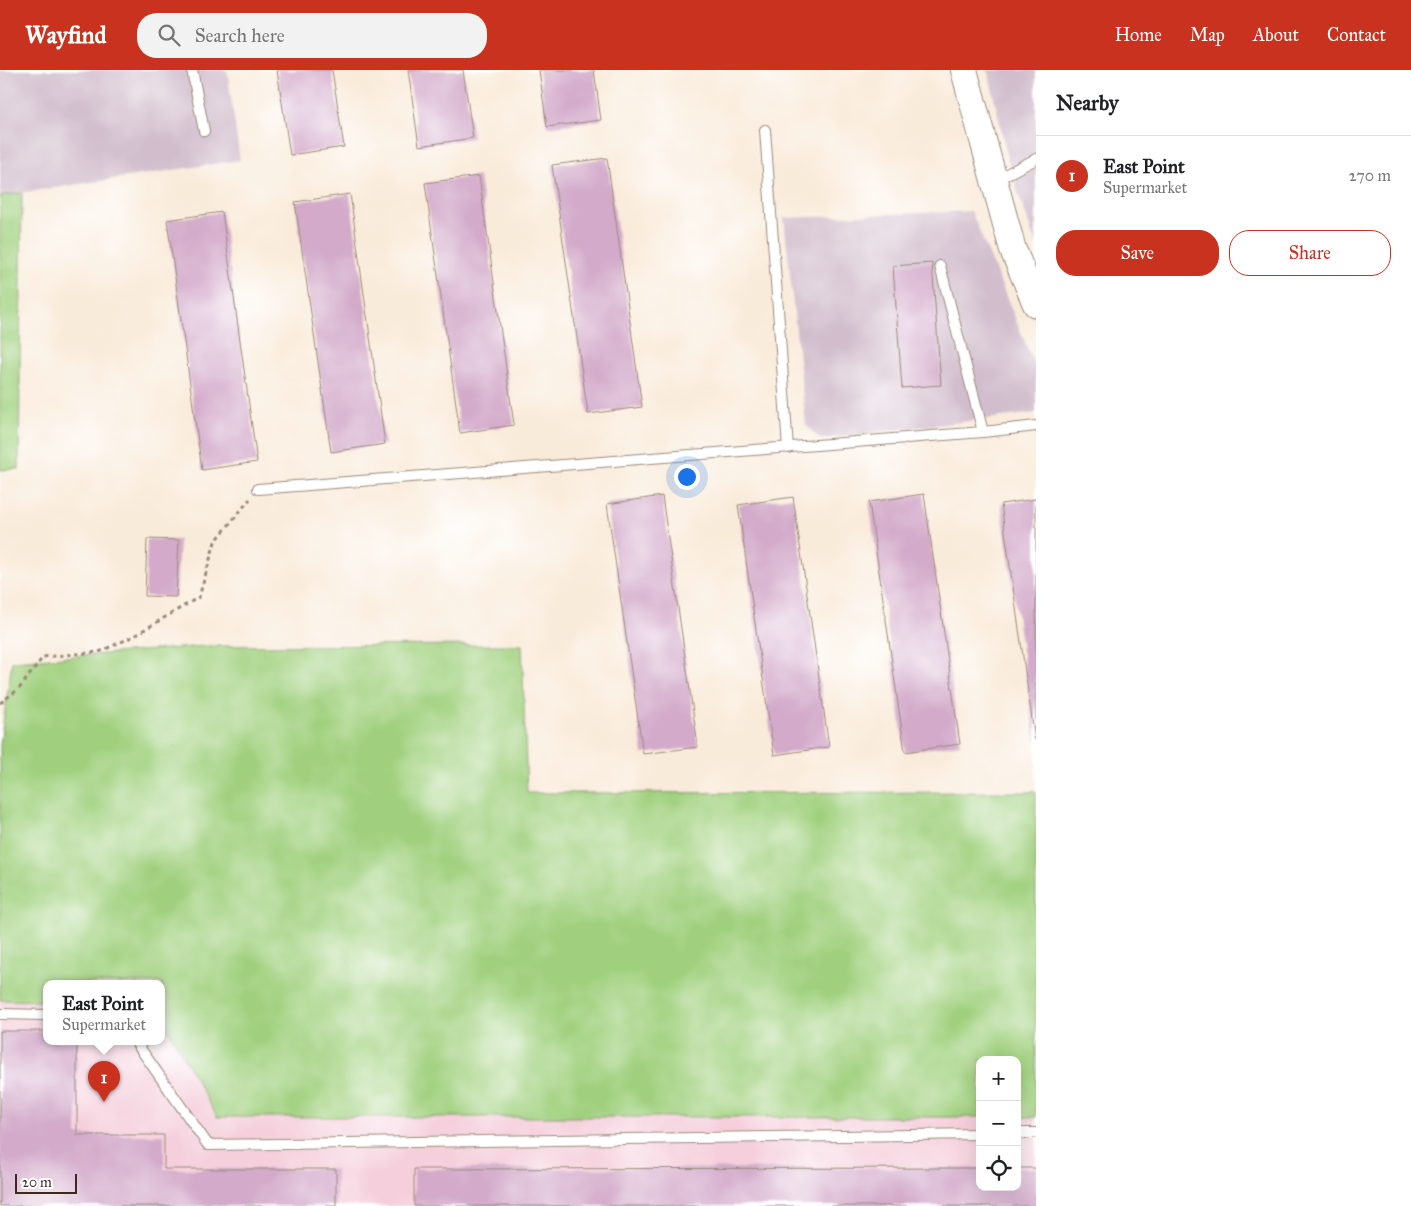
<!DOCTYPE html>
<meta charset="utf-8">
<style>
:root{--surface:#fff;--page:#f2f2f2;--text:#202124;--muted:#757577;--line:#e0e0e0;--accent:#c8321e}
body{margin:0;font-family:"IM FELL Great Primer",serif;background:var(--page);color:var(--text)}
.controls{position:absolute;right:15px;bottom:15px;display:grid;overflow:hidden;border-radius:10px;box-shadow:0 5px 20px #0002}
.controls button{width:45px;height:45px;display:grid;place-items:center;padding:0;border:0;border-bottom:1px solid var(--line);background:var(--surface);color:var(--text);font:25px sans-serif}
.scale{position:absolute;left:15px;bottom:12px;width:62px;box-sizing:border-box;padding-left:5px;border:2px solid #3b2a1e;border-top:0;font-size:14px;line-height:18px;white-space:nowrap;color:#3b2a1e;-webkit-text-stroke:4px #fff;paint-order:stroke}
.you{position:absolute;left:686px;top:406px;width:18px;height:18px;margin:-12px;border:4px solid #fff;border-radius:50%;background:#1a73e8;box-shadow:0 0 0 8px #1a73e833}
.badge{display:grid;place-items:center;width:32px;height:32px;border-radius:50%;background:var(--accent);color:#fff;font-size:16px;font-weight:700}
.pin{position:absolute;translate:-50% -41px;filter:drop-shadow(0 1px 2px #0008)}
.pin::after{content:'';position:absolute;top:26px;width:18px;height:15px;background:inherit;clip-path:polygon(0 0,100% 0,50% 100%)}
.popup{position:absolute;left:43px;top:910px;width:122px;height:65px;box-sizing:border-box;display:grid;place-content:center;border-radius:10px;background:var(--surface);filter:drop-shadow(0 1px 4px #0005);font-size:16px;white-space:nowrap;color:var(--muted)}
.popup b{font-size:19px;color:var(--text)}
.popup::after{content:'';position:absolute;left:50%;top:100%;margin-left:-10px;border:10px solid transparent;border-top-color:var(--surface)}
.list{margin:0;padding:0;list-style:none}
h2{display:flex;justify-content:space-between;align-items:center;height:65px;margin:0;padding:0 20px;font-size:21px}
h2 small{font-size:16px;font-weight:400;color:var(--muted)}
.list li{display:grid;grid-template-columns:32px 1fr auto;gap:15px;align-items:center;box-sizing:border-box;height:80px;padding:0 20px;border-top:1px solid var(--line)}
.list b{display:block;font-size:19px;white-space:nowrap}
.list p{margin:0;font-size:16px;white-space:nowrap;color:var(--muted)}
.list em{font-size:16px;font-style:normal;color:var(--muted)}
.actions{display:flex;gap:10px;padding:15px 20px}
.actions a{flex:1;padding:11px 0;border:1px solid var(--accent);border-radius:20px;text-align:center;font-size:18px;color:var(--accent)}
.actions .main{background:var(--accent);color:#fff}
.icon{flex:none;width:28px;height:28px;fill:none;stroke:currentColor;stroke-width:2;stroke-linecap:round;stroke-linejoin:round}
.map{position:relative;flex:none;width:1036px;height:1136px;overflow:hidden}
header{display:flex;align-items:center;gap:30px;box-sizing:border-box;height:70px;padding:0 25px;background:var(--accent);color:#fff}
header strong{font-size:24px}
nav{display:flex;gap:28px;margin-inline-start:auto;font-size:18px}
.search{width:350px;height:45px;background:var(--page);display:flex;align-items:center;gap:12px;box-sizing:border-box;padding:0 18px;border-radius:20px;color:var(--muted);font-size:19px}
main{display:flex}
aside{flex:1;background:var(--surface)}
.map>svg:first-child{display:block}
.built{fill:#f5cfdb}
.industrial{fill:#d1bdcc}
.green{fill:#a0d07e;stroke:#6e7d4e}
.building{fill:#d3aaca}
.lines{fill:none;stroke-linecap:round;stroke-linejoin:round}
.service-casing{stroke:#9a8a7c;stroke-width:12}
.tertiary-casing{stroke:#9a8a7c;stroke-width:28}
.path{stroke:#9a8a7c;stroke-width:3;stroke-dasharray:4 4;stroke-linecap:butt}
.service{stroke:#fff;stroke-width:10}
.tertiary{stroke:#fff;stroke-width:26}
</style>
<header>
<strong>Wayfind</strong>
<div class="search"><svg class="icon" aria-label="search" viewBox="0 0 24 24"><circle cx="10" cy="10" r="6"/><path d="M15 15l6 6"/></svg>Search here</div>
<nav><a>Home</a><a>Map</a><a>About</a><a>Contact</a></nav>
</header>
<main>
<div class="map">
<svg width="1036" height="1136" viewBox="0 0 1036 1136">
<rect width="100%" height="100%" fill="#fff"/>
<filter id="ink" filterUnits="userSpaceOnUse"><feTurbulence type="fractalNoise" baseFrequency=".02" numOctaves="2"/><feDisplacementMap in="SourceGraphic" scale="10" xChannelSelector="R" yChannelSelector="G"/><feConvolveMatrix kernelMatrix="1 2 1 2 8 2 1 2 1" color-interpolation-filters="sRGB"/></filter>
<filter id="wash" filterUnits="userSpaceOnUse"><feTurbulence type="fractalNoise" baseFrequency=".0096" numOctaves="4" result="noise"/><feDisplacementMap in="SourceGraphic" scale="20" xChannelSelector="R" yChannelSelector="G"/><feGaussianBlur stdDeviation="1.12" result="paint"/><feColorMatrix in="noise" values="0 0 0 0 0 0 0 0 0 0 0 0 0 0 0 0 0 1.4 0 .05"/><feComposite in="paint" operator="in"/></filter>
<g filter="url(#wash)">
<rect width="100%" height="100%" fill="#f9ebda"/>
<path class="built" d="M0,930L46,931V971H162V951L164,952L218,1047H980V1117H1017V1047H1036V1136H0Z"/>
<path class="industrial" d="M0,0H227L240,90L0,126Z
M988,0H1036V175L1010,99Z
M971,141L1036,299V343L820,369L806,355L784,148Z"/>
<path class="green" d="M22,123L19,399L0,400V126Z
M522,575L527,723L1036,722V1047H1017V990H980V1047H217L164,952L162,951V913H46V931L0,930V675L12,591L205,576Z"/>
<g id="blocks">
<path class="building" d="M277,0H332L344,77L290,85Z
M408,0H463L473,68L419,76Z
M539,0H594L601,50L547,57Z
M607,88L642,337L588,344L552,95Z
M479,106L514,355L460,363L425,113Z
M350,124L385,374L331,382L295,132Z
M222,142L257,392L202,400L167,150Z
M932,193L941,315L902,318L893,196Z
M924,424L960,674L905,682L869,432Z
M662,426L698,677L643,684L607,434Z
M793,427L829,677L774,685L738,435Z
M1036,429V670H1035L1001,434Z
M147,469L179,470L176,527L145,526Z
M0,961H46V971H77V1065H164V1099H336V1136H0Z
M980,1098V1117H1017V1098H1036V1136H414V1099Z"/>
</g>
</g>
<g filter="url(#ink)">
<use href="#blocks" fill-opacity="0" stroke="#9a8a7c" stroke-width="1"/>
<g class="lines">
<g class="service-casing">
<path id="service" d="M192,0L204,61
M765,60L788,378
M995,110L1036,89
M940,196L983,362
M258,419L983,362L1036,356
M0,944L46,945
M135,971L208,1075L980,1064
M1017,1063H1036"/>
</g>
<g class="tertiary-casing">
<path id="tertiary" d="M964,0L1013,180L1036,234"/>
</g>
<path class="path" d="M0,633L19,619L43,587L99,582L132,567L199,527L215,472L250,429"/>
<use href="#service" class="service"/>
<use href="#tertiary" class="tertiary"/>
</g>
</g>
</svg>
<div class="controls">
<button>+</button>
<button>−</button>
<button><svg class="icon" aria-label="locate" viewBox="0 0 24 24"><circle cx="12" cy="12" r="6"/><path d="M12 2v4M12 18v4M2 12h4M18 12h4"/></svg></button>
</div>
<div class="scale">20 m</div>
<div class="you"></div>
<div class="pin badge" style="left:104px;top:1032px">1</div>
<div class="popup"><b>East Point</b>Supermarket</div>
</div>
<aside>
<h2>Nearby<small></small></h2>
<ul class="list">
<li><span class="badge">1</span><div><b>East Point</b><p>Supermarket</p></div><em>270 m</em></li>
</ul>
<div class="actions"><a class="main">Save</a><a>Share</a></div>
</aside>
</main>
